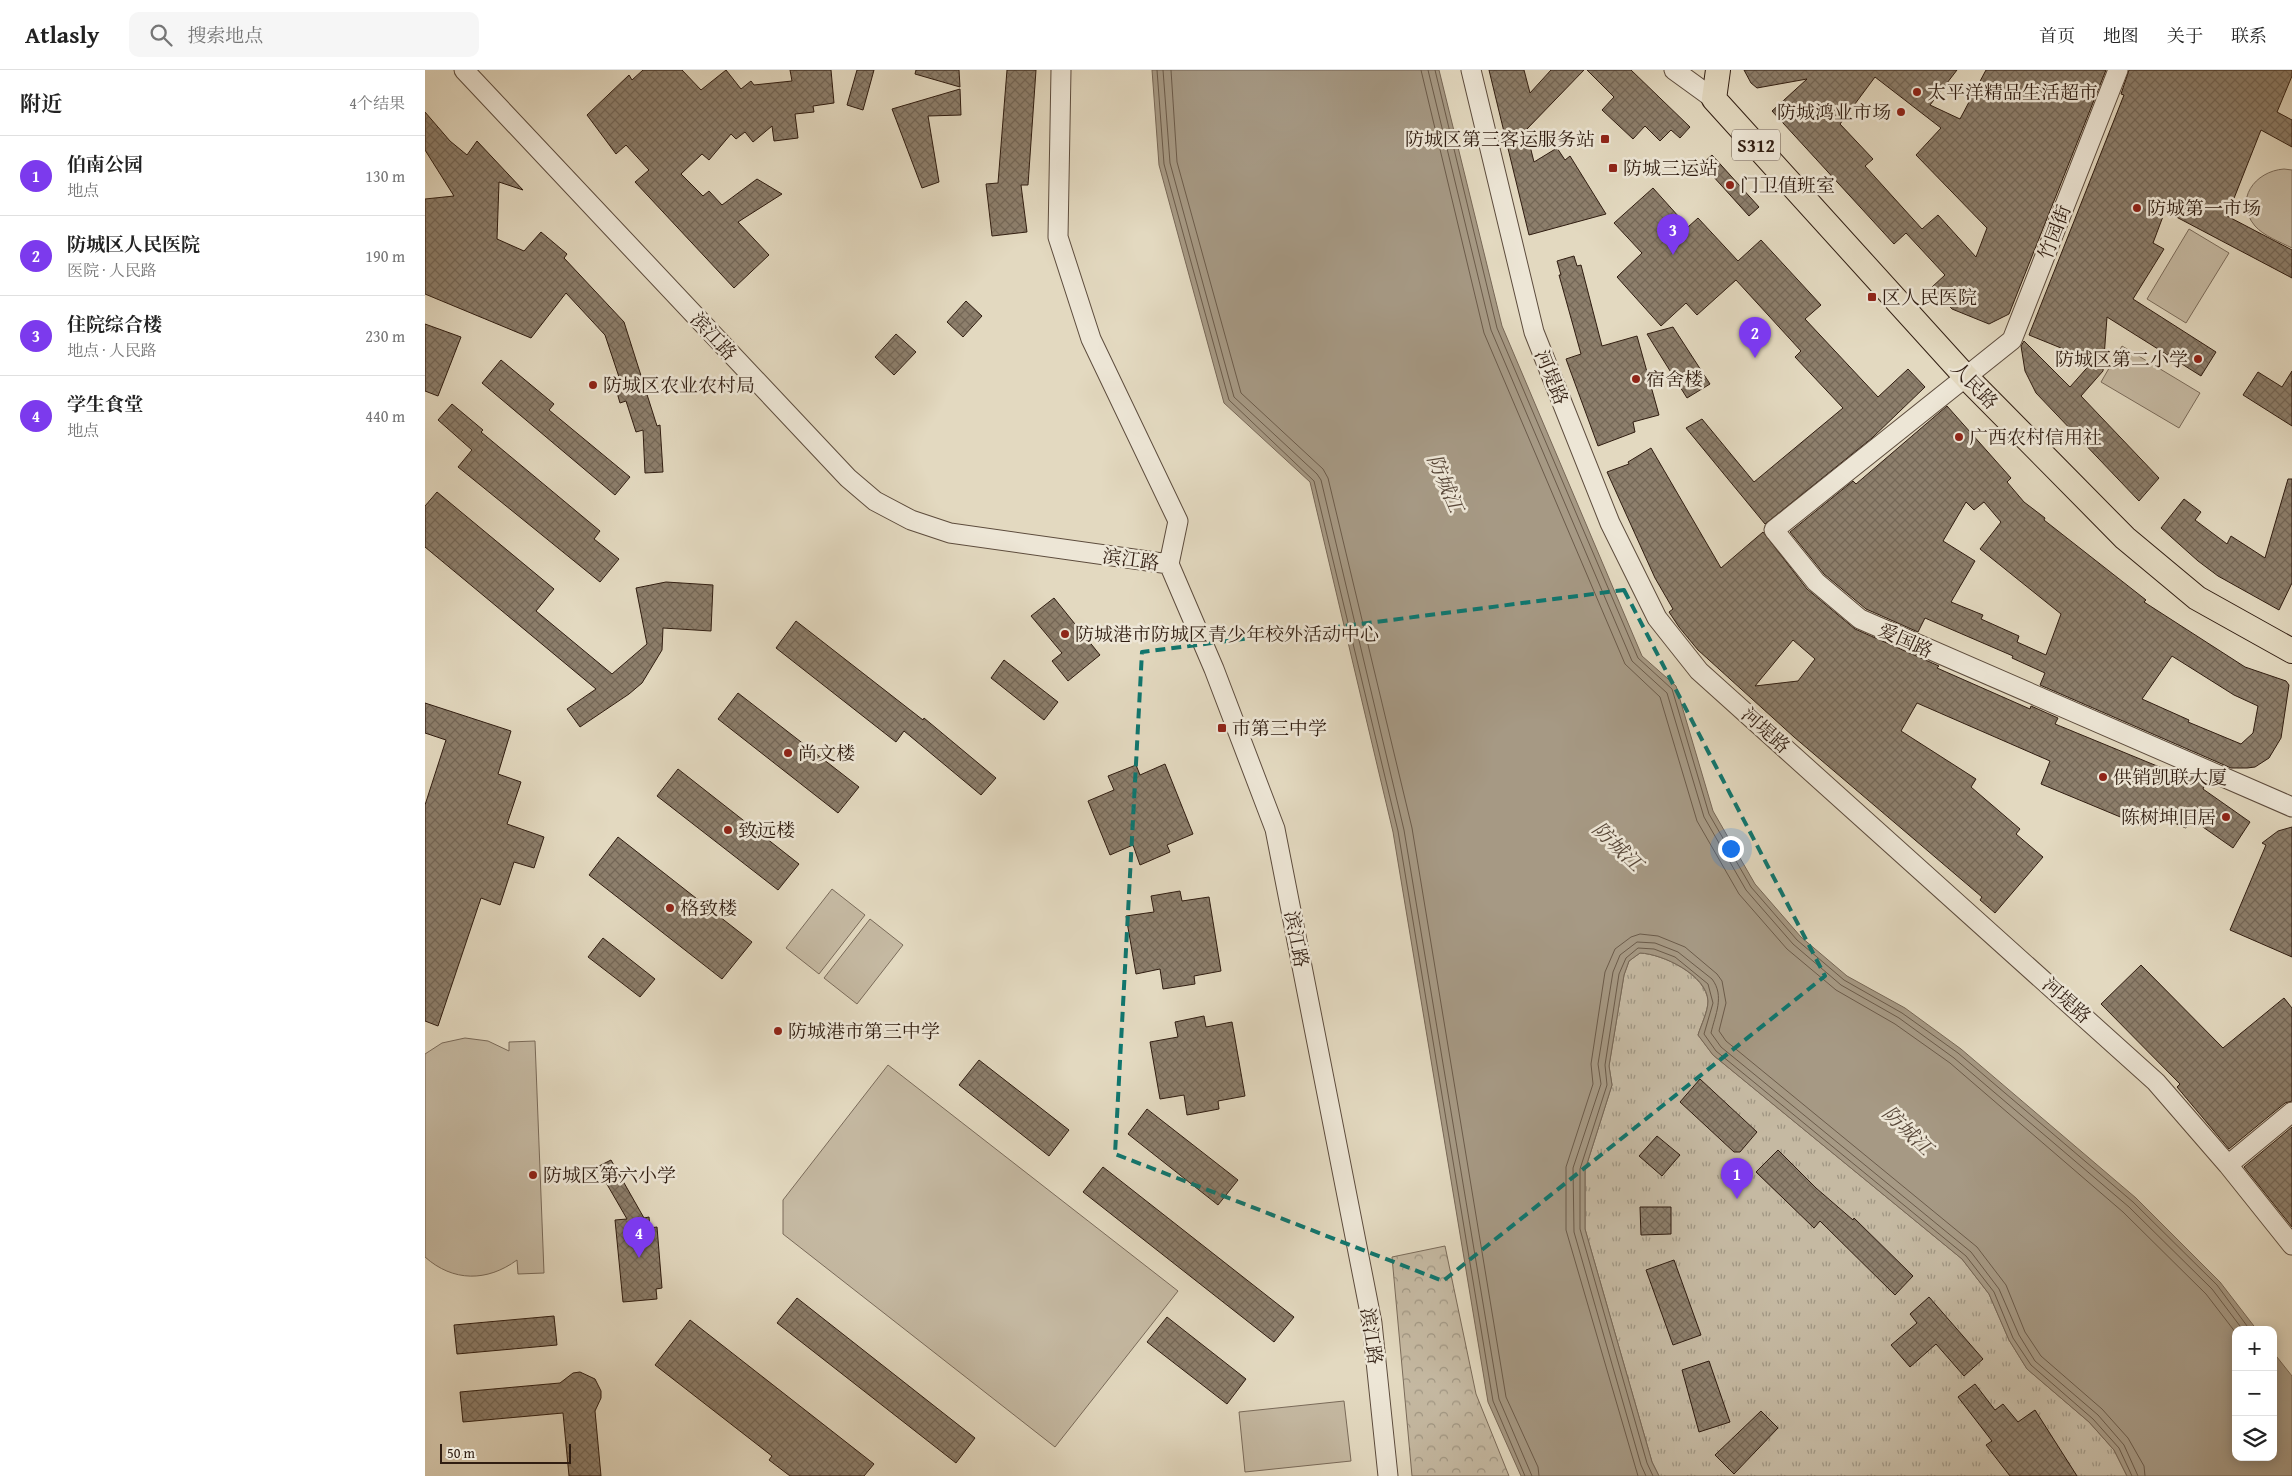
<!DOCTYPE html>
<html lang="zh">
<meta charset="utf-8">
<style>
:root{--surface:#fff;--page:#f6f6f6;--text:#222;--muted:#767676;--line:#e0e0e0;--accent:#7c3aed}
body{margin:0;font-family:"Gentium Book Plus","Noto Serif SC",serif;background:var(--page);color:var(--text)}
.controls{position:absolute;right:15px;bottom:15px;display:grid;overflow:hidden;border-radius:10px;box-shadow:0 2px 12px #0003}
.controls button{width:45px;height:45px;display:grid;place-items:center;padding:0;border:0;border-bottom:1px solid var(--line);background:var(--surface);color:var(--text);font:25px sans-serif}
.scale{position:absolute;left:15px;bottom:12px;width:131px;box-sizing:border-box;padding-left:5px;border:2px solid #301d11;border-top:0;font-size:14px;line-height:18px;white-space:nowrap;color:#301d11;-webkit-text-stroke:4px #ede6d6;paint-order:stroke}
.you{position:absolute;left:1305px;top:778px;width:18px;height:18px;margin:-12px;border:4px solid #fff;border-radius:50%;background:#1a73e8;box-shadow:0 0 0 8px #1a73e833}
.badge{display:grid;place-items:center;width:32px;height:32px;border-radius:50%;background:var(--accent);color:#fff;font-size:16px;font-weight:700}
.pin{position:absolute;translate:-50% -41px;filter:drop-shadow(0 1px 2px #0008)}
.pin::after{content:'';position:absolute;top:26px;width:18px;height:15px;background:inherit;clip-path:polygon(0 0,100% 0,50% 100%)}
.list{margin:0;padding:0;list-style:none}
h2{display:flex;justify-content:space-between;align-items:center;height:65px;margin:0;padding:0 20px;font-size:21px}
h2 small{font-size:16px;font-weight:400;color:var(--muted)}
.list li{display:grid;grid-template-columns:32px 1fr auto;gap:15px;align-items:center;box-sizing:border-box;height:80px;padding:0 20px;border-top:1px solid var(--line)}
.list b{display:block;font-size:19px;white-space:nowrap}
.list p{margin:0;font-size:16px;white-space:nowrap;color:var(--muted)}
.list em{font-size:16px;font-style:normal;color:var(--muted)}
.icon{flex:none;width:28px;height:28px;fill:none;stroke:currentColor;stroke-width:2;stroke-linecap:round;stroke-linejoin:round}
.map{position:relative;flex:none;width:1867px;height:1406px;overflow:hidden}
header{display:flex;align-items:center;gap:30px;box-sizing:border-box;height:70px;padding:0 25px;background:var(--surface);border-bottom:1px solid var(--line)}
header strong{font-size:24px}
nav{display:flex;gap:28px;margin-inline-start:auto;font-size:18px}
.search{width:350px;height:45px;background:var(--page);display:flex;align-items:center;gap:12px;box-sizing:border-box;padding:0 18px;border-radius:10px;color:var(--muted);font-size:19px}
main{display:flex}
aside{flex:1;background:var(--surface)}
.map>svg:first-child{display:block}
.grass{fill:url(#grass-tufts);stroke:#7a6b5a}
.forest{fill:url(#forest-crowns);stroke:#7a6b5a}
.pitch{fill:#c5b9a2;stroke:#7a6b5a}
.water{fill:#a69984;stroke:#776756}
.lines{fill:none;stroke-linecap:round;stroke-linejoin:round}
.shore{stroke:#6b5b4a;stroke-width:1}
.building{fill:url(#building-cross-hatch);stroke:#301d11;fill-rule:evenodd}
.minor-casing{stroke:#5d4c3d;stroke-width:21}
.major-casing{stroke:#301d11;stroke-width:26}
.minor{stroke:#ede6d6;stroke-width:19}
.major{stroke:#e3d9c0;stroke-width:24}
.marked{fill:none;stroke:#0f766e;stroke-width:4;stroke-dasharray:10 6;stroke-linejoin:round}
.poi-dot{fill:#8f2418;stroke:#ede6d6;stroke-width:2}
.labels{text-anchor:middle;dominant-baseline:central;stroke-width:5;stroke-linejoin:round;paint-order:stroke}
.shield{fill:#ede6d6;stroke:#69594c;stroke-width:1}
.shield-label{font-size:18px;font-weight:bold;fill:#301d11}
.poi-label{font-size:19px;fill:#301d11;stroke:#ede6d6;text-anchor:start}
.street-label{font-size:19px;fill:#301d11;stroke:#ede6d6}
.water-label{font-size:20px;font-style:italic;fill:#594839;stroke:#ede6d6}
</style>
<header>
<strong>Atlasly</strong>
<div class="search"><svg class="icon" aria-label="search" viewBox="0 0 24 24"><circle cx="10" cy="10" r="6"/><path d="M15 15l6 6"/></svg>搜索地点</div>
<nav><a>首页</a><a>地图</a><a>关于</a><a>联系</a></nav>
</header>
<main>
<aside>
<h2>附近<small>4个结果</small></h2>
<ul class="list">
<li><span class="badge">1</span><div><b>伯南公园</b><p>地点</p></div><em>130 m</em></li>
<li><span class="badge">2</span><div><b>防城区人民医院</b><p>医院 · 人民路</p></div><em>190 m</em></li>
<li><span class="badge">3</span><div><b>住院综合楼</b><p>地点 · 人民路</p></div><em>230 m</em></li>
<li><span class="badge">4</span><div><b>学生食堂</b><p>地点</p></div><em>440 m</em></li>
</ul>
</aside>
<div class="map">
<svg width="1867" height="1406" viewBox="0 0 1867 1406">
<defs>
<pattern id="grass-tufts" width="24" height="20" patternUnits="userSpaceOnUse" patternTransform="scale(1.25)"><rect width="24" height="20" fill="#c5b9a2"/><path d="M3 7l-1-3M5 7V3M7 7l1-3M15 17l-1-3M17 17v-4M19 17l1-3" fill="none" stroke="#a09683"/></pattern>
<pattern id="forest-crowns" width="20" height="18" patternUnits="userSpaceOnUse" patternTransform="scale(1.25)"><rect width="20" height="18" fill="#c5b9a2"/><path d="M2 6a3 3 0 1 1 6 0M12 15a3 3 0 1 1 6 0" fill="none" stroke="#a09683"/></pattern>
<pattern id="building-cross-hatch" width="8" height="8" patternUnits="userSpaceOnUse" patternTransform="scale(1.25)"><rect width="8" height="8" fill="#8d7f6c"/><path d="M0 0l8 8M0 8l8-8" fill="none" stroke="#746757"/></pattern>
</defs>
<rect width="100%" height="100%" fill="#e3d9c0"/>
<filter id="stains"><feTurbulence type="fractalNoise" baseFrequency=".004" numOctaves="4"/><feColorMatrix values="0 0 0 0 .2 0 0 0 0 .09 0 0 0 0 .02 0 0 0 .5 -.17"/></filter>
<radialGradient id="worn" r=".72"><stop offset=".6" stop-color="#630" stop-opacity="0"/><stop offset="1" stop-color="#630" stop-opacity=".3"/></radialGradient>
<path class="grass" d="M1215,883C1238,884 1281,905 1283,931C1283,941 1276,955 1273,965L1288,985L1537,1189L1564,1224L1584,1270L1602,1299L1664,1352L1689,1380L1702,1406H1234L1227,1392L1160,1159V1100L1187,1015L1184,996L1199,905L1204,891Z"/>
<path class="forest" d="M1020,1176L1051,1324L1084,1406H987L967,1187Z"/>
<path class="pitch" d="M1859,99L1867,100V178C1855,172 1839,166 1830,156C1808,130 1830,101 1859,99Z
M1764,159L1804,183L1761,253L1722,229Z
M1697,276L1775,323L1754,358L1676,312Z
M407,819L440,845L394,904L361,878Z
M445,849L478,875L432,934L399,908Z
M40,968L63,971L84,981V972L110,971L119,1203L93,1204L92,1190C62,1212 28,1212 0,1187V984L17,973Z
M463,995L753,1221L630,1377L358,1164V1130Z
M919,1331L926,1391L820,1402L814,1342Z"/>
<path class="water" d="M727,0H1014L1077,256L1217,586L1251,616L1288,741L1330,814L1376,867L1422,906L1480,938L1536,979L1711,1128L1795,1212L1832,1260H1811V1387H1848V1282L1867,1306V1406H1702L1689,1380L1664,1352L1602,1299L1584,1270L1564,1224L1537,1189L1288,985L1273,965C1276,955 1283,942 1283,931C1282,905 1238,884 1215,883L1204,891L1199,905L1184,996L1187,1015L1160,1100V1159L1227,1392L1234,1406H1096L1063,1332L968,762L885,412L799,333L734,95Z"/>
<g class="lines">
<path class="shore" d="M732,0L739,94L804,330L889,411L973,761L1068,1331L1100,1406
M738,0L745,93L809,327L892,404L896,410L979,760L1074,1329L1107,1406
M746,0L752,92L816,323L898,399L903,408L987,758L1081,1327L1113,1397L1114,1406
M996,0L1059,263L1200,594L1235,627L1272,751L1314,824L1362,879L1411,920L1470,954L1525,993L1698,1142L1781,1224L1811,1263
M1003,0L1066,260L1207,591L1242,623L1279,747L1321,820L1368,874L1416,915L1474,948L1529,988L1704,1137L1787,1219L1818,1260
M1010,0L1072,258L1213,588L1247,619L1284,744L1326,817L1372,870L1419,910L1477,943L1533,983L1708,1132L1792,1215L1825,1260
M1213,1406L1141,1160V1097L1168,1014L1166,994L1180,902L1190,879L1206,867L1215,864L1233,866L1260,877L1292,904L1297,911L1301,933L1294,961L1301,971L1552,1177L1581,1215L1600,1262L1616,1286L1677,1339L1703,1368L1719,1396L1720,1406
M1221,1406L1216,1395L1149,1162L1148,1098L1176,1014L1173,994L1188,902L1195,885L1212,872L1230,873L1253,882L1287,909C1300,926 1290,945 1286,963L1296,977L1546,1182L1574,1219L1594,1265L1610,1291L1673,1345L1699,1375L1713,1406
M1228,1406L1222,1393L1155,1159V1099L1182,1015L1180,995L1194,904L1201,888L1213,878L1229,879L1250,887L1283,914L1288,933L1279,964L1291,981L1541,1186L1569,1222L1588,1268L1606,1295L1668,1349L1694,1378L1707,1406"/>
</g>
<path class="building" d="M218,0H257L276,20L301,0L316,19L326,11L329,15L367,11L365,0H406L409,33L388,36L389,42L370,44L373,68L349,71L347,56L328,72L320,62L311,69L306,64L284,90L277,84L256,104L278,126L284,121L297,135L332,109L357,124L313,152L344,185L309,218L210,112L224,100L201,75L191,84L162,45L204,5L207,10Z
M432,0H449L438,40L422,35Z
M491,0H534L535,17L490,4Z
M582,0H611L603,115H596L602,162L567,166L561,114L573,113Z
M1064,0H1099L1105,23L1126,0H1159L1101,60L1109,92L1132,78L1140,90L1145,86L1181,144L1104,165Z
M1162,0H1206L1265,57L1255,68L1246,60L1235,71L1220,56L1208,69L1177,40L1189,27Z
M1319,0H1532L1505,35L1535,49L1561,0H1681L1584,244L1564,254L1527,239L1507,217L1520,205L1481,163L1469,174L1347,41L1382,9L1332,18L1326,13ZM1450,7L1516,58L1491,85L1562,158L1551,187L1513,145L1497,159L1440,96L1448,89L1415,54Z
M1704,0H1867V6L1852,42L1867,50V77L1836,60L1802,146L1867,180V208L1740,141L1728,173L1739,179L1708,229L1791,282L1776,306L1682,247L1678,301L1656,326L1734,408L1714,431L1611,323L1600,301L1596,276L1599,271L1645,317L1668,291L1604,265L1699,25L1696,24Z
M535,19L536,45L503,46L514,112L497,118L467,39Z
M0,42L25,71L42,85L52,71L98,120L74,112L72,169L99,181L116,162L142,184L139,188L199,252L232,356L235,355L238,402L220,403L218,360L211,362L201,331L195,333L188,309L194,307L180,265L141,223L106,268L0,224V129L29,126L0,80Z
M1287,85L1334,137L1324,146L1277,94Z
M1228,118L1263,157L1273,148L1313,191L1336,170L1396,235L1380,249L1453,327L1483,299L1500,317L1447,368L1340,454L1261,358L1277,349L1329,412L1418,338L1370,287L1376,281L1311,210L1272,245L1261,233L1236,256L1192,207L1217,183L1189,153Z
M1149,186L1152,196L1156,195L1177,276L1212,266L1234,345L1208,352L1210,362L1173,376L1141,289L1156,284L1134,205H1136L1132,191Z
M541,231L557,246L538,267L522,252Z
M0,254L36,267L13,326L0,321Z
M1248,257L1285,314L1262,328L1222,264Z
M471,264L491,282L469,305L450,287Z
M76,290L129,334L124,340L205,407L190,425L57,313Z
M1867,301V356L1818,325L1833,302L1857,317Z
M27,334L58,360L56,362L175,461L169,469L194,489L175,512L33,397L47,380L13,350Z
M1522,336L1586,408L1582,412L1599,432L1620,448L1619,450L1721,530L1719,532L1820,597L1861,611L1864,615L1856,668L1844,688L1830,697L1822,698H1806L1790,691L1615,615L1620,603L1587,588L1588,586L1500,548L1493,562L1441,539L1399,504L1365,462L1428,411L1431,414ZM1541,432L1549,440L1559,432L1576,452L1555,479L1636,544L1621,585L1592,572L1594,566L1556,549L1558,545L1526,532L1550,491L1518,471ZM1747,586L1809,625L1833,636L1828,663L1816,674L1763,652L1764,650L1717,629Z
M1226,378L1296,498L1338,462L1382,519L1430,559L1514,596L1512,598L1605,639L1606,636L1633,648L1630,654L1754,705L1756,701L1781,712L1778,719L1825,752L1808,778L1765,748L1761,758L1724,742L1717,756L1616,714L1625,691L1492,633L1476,661L1551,709L1546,717L1595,759L1591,764L1618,787L1570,843L1555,830L1557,827L1369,667L1273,580L1254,557L1244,542L1248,539L1230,508L1182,402L1204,394L1203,392ZM1368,570L1390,589L1373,611L1330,616Z
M1863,409H1867V513L1854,540L1793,506L1773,491L1736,458L1759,429L1776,442L1770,450L1802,474L1806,466L1840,488Z
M12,422L129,519L111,541L187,604L222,574L211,518L241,512L288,515L286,561L238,558L237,580L217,613L204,624L155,657L142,639L171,619L0,477V436Z
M629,528L675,585L643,611L627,591L637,583L606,546Z
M371,551L498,650L499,648L571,708L556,725L479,661L471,672L351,578Z
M579,590L633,632L619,650L566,608Z
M313,623L434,717L413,743L293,649Z
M0,633L86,661L73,704L96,712L82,754L119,767L109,798L89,792L75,835L56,828L13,956L0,951V735L21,670L0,663Z
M740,694L768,764L742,775L745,782L715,795L708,775L685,785L663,731L689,720L683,706L711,695L715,705Z
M253,699L374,794L353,820L232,726Z
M1867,757V887L1805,860L1841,775L1837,773L1853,761Z
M193,767L327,872L297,909L164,805Z
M755,821L757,831L784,827L796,901L769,906L770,914L738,919L735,899L711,904L701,846L729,842L726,826Z
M178,868L230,909L215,927L163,887Z
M1716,895L1798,978L1859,928L1867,938V1031L1860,1033L1804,1079L1752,1017L1755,1014L1676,934Z
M779,946L781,957L807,952L820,1026L793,1031L794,1039L762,1045L759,1025L735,1029L725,972L753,967L750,952Z
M554,990L644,1060L624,1086L534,1015Z
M1275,1009L1332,1062L1315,1082H1309L1255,1032Z
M722,1039L813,1110L793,1135L703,1064Z
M1867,1057V1157L1819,1097Z
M1232,1066L1255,1085L1237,1106L1214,1086Z
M1353,1080L1391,1118L1428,1150L1429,1148L1488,1206L1470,1225L1395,1151L1389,1158L1331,1102Z
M186,1090L219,1148L224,1147L225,1158L232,1157L237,1218L231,1219L232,1229L198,1232L190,1150L202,1149L172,1097Z
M678,1097L869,1247L849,1272L658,1122Z
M1215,1137H1246V1164L1216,1165Z
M1249,1190L1276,1265L1248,1275L1221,1200Z
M1504,1227L1558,1289L1539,1306L1511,1274L1485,1297L1466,1275L1492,1253L1485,1244Z
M372,1228L550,1368L531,1393L352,1253Z
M129,1246L132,1275L32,1284L29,1255Z
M742,1247L821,1309L802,1334L722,1272Z
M265,1250L449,1394L439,1406H365L344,1390L347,1386L230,1295Z
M1284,1291L1305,1352L1274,1362L1257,1300Z
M155,1302L170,1309L176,1321V1328L170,1341L176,1406H144L138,1343L38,1352L35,1322L135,1313L148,1303Z
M1550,1314L1570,1340L1578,1334L1593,1352L1610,1340L1652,1406H1585L1561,1375L1567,1371L1533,1327Z
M1336,1341L1353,1358L1309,1404L1290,1385Z"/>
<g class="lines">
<g class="minor-casing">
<path id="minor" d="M39,0L423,408L450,431L486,450L525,463L744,494
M636,0L633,167L666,269L753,451L744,494
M1046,0L1109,262L1185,453L1232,548L1274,601L1731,1012L1803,1095L1867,1175
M1249,0L1289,29
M1693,0L1587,270L1349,460L1391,512L1435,549L1867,737
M744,494L789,599L850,759L947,1253L963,1406
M1803,1095L1867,1042"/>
</g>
<g class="major-casing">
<path id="major" d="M1293,0L1289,29L1541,307L1700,468L1772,528L1867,581"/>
</g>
<use href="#minor" class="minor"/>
<use href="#major" class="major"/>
</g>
<path class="marked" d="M1199,520L1400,906L1018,1211L690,1084L717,582Z"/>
<g class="poi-dot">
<circle cx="1492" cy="22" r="5"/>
<circle cx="1476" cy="42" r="5"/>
<rect x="1175" y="64" width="10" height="10" rx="2.5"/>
<rect x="1183" y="93" width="10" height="10" rx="2.5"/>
<circle cx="1305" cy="115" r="5"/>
<circle cx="1712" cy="138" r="5"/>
<rect x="1442" y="222" width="10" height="10" rx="2.5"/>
<circle cx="1773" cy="289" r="5"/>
<circle cx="1211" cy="309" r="5"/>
<circle cx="168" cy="315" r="5"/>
<circle cx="1534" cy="367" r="5"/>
<circle cx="640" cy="564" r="5"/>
<rect x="792" y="653" width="10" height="10" rx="2.5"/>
<circle cx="363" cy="683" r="5"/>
<circle cx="1678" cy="707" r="5"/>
<circle cx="1801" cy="747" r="5"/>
<circle cx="303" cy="760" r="5"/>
<circle cx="245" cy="838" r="5"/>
<circle cx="353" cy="961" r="5"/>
<circle cx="108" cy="1105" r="5"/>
</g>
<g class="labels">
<rect class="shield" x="1307" y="59.5" width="48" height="31" rx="4"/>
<g class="shield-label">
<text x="1331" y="75">S312</text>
</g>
<g class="poi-label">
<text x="1502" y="22">太平洋精品生活超市</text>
<text x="1466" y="42" text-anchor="end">防城鸿业市场</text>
<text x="1170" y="69" text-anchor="end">防城区第三客运服务站</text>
<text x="1198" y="98">防城三运站</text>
<text x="1315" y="115">门卫值班室</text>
<text x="1722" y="138">防城第一市场</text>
<text x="1457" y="227">区人民医院</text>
<text x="1763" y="289" text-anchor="end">防城区第二小学</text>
<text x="1221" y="309">宿舍楼</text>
<text x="178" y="315">防城区农业农村局</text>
<text x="1544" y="367">广西农村信用社</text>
<text x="650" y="564">防城港市防城区青少年校外活动中心</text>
<text x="807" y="658">巿第三中学</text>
<text x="373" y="683">尚文楼</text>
<text x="1688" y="707">供销凯联大厦</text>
<text x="1791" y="747" text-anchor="end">陈树坤旧居</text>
<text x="313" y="760">致远楼</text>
<text x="255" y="838">格致楼</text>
<text x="363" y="961">防城港市第三中学</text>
<text x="118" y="1105">防城区第六小学</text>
</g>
<g class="street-label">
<text transform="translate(1629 162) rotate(-69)">竹园街</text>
<text transform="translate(289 266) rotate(47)">滨江路</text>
<text transform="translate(1127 307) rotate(68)">河堤路</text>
<text transform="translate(1550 315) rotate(46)">人民路</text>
<text transform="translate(706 489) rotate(8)">滨江路</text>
<text transform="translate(1481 570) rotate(24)">爱国路</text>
<text transform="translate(1341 660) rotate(42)">河堤路</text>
<text transform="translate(872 869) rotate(79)">滨江路</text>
<text transform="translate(1642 930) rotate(42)">河堤路</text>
<text transform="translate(947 1266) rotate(82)">滨江路</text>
</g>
<g class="water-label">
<text transform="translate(1021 413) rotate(67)">防城江</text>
<text transform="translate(1193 776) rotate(44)">防城江</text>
<text transform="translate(1483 1060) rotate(44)">防城江</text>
</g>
</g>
<rect width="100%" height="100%" filter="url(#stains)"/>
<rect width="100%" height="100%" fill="url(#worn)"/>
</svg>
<div class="controls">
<button>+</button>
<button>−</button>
<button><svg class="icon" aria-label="layers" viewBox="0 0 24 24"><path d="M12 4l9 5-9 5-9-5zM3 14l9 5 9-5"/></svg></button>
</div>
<div class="scale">50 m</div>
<div class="you"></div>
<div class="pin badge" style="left:1312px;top:1129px">1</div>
<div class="pin badge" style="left:1330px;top:288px">2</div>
<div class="pin badge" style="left:1248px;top:185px">3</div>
<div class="pin badge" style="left:214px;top:1188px">4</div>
</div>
</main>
